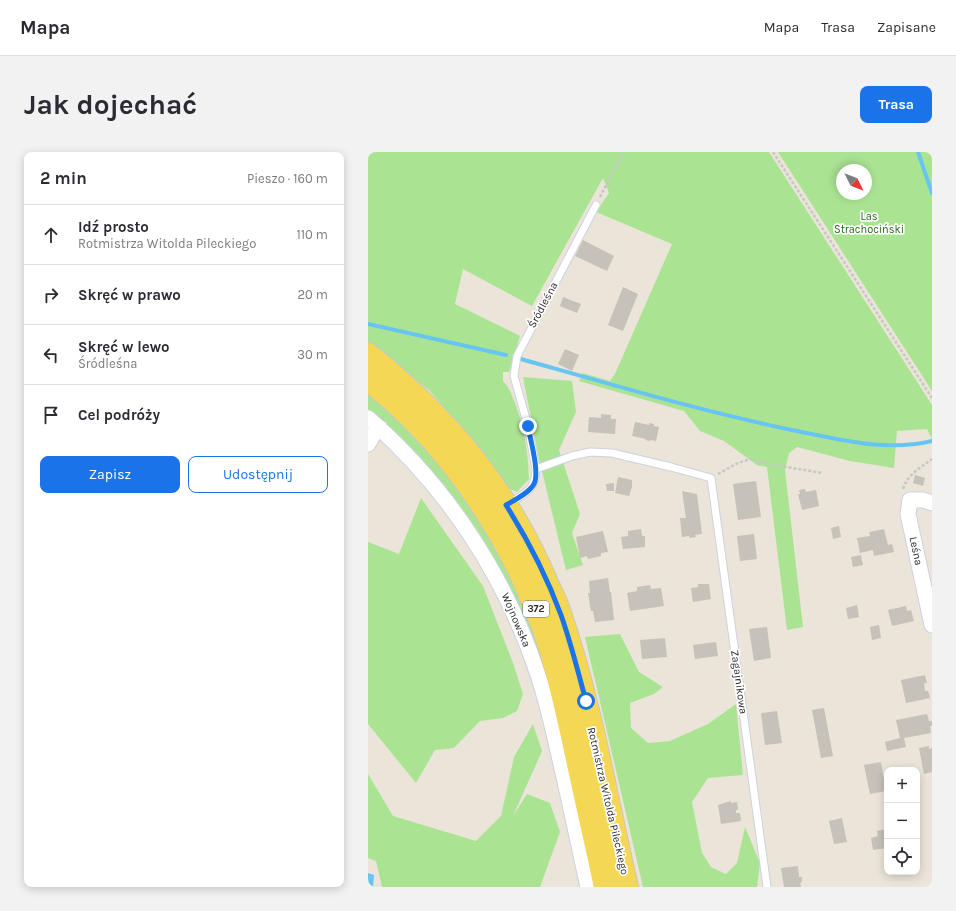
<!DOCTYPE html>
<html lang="pl">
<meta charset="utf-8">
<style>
:root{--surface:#fff;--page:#f2f2f3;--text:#2b2b33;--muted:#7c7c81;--line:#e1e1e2;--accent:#1a73e8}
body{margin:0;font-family:Karla,sans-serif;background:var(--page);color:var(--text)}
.controls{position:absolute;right:12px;bottom:12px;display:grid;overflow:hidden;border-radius:8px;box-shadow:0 2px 10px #0003}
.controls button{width:36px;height:36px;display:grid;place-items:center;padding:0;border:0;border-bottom:1px solid var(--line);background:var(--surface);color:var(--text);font:20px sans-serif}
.compass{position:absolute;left:468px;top:12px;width:36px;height:36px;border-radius:50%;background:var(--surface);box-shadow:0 2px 10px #0003;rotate:132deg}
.stop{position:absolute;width:12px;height:12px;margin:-9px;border:3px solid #1a73e8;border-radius:50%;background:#fff}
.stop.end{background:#1a73e8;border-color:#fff;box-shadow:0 1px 4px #0008}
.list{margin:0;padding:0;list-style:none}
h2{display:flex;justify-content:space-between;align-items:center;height:52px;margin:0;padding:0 16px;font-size:17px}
h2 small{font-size:13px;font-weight:400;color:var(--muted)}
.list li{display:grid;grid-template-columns:26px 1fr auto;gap:12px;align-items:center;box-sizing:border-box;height:60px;padding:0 16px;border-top:1px solid var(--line)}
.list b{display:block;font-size:15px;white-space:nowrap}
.list p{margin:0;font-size:13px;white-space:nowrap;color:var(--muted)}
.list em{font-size:13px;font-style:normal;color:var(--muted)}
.actions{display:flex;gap:8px;padding:12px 16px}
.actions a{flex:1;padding:9px 0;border:1px solid var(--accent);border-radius:8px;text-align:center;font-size:14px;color:var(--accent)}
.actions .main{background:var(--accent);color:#fff}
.icon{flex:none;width:22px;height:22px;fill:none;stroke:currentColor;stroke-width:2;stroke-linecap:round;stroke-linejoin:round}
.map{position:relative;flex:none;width:564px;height:735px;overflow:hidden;border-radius:8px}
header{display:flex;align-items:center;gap:24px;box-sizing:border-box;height:56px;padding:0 20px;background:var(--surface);border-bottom:1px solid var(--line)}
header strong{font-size:19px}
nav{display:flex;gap:22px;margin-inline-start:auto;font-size:14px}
.intro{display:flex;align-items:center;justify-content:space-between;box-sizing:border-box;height:96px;padding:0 24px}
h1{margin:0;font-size:28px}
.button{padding:10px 18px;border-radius:8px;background:var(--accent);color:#fff;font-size:14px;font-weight:700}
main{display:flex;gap:24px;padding:0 24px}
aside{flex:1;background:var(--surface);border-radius:8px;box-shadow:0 2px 10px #0003}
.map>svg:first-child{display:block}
.green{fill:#aae493;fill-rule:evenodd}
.water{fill:#68c5f1}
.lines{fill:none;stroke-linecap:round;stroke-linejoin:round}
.stream{stroke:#68c5f1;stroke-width:4}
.building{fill:#c6c1b9}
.service-casing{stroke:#ced1e2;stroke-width:9}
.minor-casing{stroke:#ced1e2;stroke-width:17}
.primary-casing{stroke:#c7c7c7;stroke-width:24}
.path{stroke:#c7c7c7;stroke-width:2.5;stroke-dasharray:3 2;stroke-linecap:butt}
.service{stroke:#fff;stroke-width:7}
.minor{stroke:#fff;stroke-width:15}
.primary{stroke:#f4d855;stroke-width:22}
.route{stroke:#1a73e8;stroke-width:5}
.labels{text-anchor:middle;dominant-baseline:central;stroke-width:3.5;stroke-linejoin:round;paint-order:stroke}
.shield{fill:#fff;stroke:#686868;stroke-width:1}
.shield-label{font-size:10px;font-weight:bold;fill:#282828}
.park-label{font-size:11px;fill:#236617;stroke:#fff}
.street-label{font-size:11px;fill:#282828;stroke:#fff}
</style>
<header>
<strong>Mapa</strong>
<nav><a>Mapa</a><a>Trasa</a><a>Zapisane</a></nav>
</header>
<div class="intro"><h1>Jak dojechać</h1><a class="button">Trasa</a></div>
<main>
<aside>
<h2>2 min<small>Pieszo · 160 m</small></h2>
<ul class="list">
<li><svg class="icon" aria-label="ahead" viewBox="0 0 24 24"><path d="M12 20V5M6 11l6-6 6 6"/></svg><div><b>Idź prosto</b><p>Rotmistrza Witolda Pileckiego</p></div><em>110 m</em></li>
<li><svg class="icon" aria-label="right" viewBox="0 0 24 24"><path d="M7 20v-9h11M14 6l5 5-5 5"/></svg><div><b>Skręć w prawo</b></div><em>20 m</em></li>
<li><svg class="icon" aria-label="left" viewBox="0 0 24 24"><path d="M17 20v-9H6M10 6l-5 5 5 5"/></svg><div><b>Skręć w lewo</b><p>Śródleśna</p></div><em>30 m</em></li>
<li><svg class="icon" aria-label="arrive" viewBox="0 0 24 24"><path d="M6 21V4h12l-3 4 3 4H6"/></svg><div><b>Cel podróży</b></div></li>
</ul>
<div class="actions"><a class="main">Zapisz</a><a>Udostępnij</a></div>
</aside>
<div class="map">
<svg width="564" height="735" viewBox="0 0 564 735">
<rect width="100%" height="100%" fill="#ebe4d9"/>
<path class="green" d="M0,0H401L564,253V287L559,277L529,279L526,316L482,309L429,295L421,301L417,318L435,475L419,478L399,315L389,313L356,289L332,279L316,259L211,229L215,221L242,229L247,222L304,92L228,60L241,41L235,26L164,154L95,117L87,152L152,184L141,220H135V229C142,236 144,244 148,254C157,278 160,301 161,327L149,340L140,336L120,306L62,239L0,190Z
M410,0H564V239ZM474,18H498V42H474Z
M155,225L204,229L208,260L191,298L212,362L204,381L215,413L198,418L171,307Z
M0,238L46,281L111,364L161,461L191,561L153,461L8,264L0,258Z
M53,346L115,434L145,511L155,542L149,559L135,566L112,569L86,596L67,598L48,631L0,572V390L31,402Z
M252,482L271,520L295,535L286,542L262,551L263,576L280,591L302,589L340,572L368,552L375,623L340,626L324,650L334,701L343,715L358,722L369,711L377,675L392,711L389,735H275L217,485Z
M165,572L174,599L145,664L159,642L182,651L192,680L172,735H14L8,709L0,706V622L25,664L108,689L133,664L146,605Z"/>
<path class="water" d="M0,721L6,723L5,735H0Z"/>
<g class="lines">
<path class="stream" d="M550,0L564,41
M0,172L138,203
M153,207C245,233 336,260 429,279C473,288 519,300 564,289"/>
</g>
<path class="building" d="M215,88L246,104L239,119L207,104Z
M255,135L270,142L255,179L240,173Z
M195,145L213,152L209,161L192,154Z
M197,197L211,203L204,219L190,212Z
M233,262L243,263V267H248L247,282L220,280L221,265L233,266Z
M267,270L281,273V271L286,272V274L291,275L288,289L282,288V289L277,288L278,287L264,284Z
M547,323L557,326L555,334L545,331Z
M250,325L264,328V335L261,344L247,341Z
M388,329L393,365L370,368L365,332Z
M246,331V339H239L238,332Z
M437,337L438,340L448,338L451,354L434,358L430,342H432L431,338Z
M314,339L329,342L334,382L327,383L328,385L322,386L321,384L314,385L312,366H318Z
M471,374L473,385L465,387L463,376Z
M273,377L274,384H277V395L255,397L253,385L260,384V379Z
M516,377L520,393L524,392L526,400L506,404L505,398L492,401L489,386L502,384L501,380Z
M235,379L240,400L233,401V404L220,407L219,404L212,406L208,385Z
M386,382L389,407L372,409L369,384Z
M493,403L495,413L485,415L483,405Z
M240,426L242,440H243L246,468L227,470L225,459H223L220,441H222L221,429Z
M330,432H341L343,447L325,450L323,436L330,435Z
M282,433L283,437L293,436L296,454L262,459L259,441L269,439V435Z
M489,453L491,465L480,467L478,456Z
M538,454L539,459L543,458L546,469L524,474L520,458Z
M511,473L513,486L504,488L502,475Z
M399,475L403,506L386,509L381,477Z
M297,486L299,505L274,507L272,488Z
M348,490L350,504L327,507L325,493Z
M557,523L559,531H556L557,539H560L562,546L538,551L533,528Z
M456,556L465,604L453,606L444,558Z
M409,559L414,591L397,593L393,561Z
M559,562L561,569H564V574H562L563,581L536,586L538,595L519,599L517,590L532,586L528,568Z
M561,594V597L564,596V620L556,622L551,596Z
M513,610L518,639L502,642L496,613Z
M363,649V651L369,650L370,658H368V661H372L373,669L353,672L350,653Z
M474,666L479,690L466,692L461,669Z
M519,677V696L505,698L503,686L510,684L509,679Z
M430,714L431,725H434V730L432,731L433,735H416L413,716Z"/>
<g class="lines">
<g class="service-casing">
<path id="service" d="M168,317L160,274L146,224L149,204L228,53
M141,352C156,341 168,339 168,317L204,304L222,300L244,301L303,315L343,326L399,735"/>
</g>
<g class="minor-casing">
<path id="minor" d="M0,266C79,335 137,423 170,523C181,556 188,591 196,625C204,662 212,698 220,735
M0,292L5,283L12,276
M564,351L555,348H542L540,362L564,473"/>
</g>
<g class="primary-casing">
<path id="primary" d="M0,202C79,265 140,338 179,431C184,442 190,453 193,464C223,552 238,645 259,735
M0,228C75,286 136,374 170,462C187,505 196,549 206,593C216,641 227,688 237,735"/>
</g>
<path class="path" d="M405,0L564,246
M232,45L255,0
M350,322L370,311L382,307L406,313L455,321
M535,337C540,322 552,316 564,307"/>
<use href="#service" class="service"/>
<use href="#minor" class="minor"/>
<use href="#primary" class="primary"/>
</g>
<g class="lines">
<path class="route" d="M160,274C162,287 172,320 166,332C161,341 147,348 138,353C160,388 179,425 193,463C203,491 210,520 218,549"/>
</g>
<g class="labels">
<rect class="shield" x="155" y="449" width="26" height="16" rx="3"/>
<g class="shield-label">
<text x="168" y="457">372</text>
</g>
<g class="park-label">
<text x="501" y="64">Las<tspan x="501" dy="13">Strachociński</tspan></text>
</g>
<g class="street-label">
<text transform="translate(175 153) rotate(-62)">Śródleśna</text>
<text transform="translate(548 399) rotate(78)">Leśna</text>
<text transform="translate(148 468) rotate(67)">Wojnowska</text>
<text transform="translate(371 530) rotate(82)">Zagajnikowa</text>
<text transform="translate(240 649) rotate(77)">Rotmistrza Witolda Pileckiego</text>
</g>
</g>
</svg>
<div class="controls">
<button>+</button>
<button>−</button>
<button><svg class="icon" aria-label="locate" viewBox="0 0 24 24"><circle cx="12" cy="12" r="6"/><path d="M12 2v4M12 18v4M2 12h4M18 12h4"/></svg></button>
</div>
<svg class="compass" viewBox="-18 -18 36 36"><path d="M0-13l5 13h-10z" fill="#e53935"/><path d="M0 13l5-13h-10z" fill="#7c7c81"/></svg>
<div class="stop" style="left:218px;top:549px"></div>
<div class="stop end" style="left:160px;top:274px"></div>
</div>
</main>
